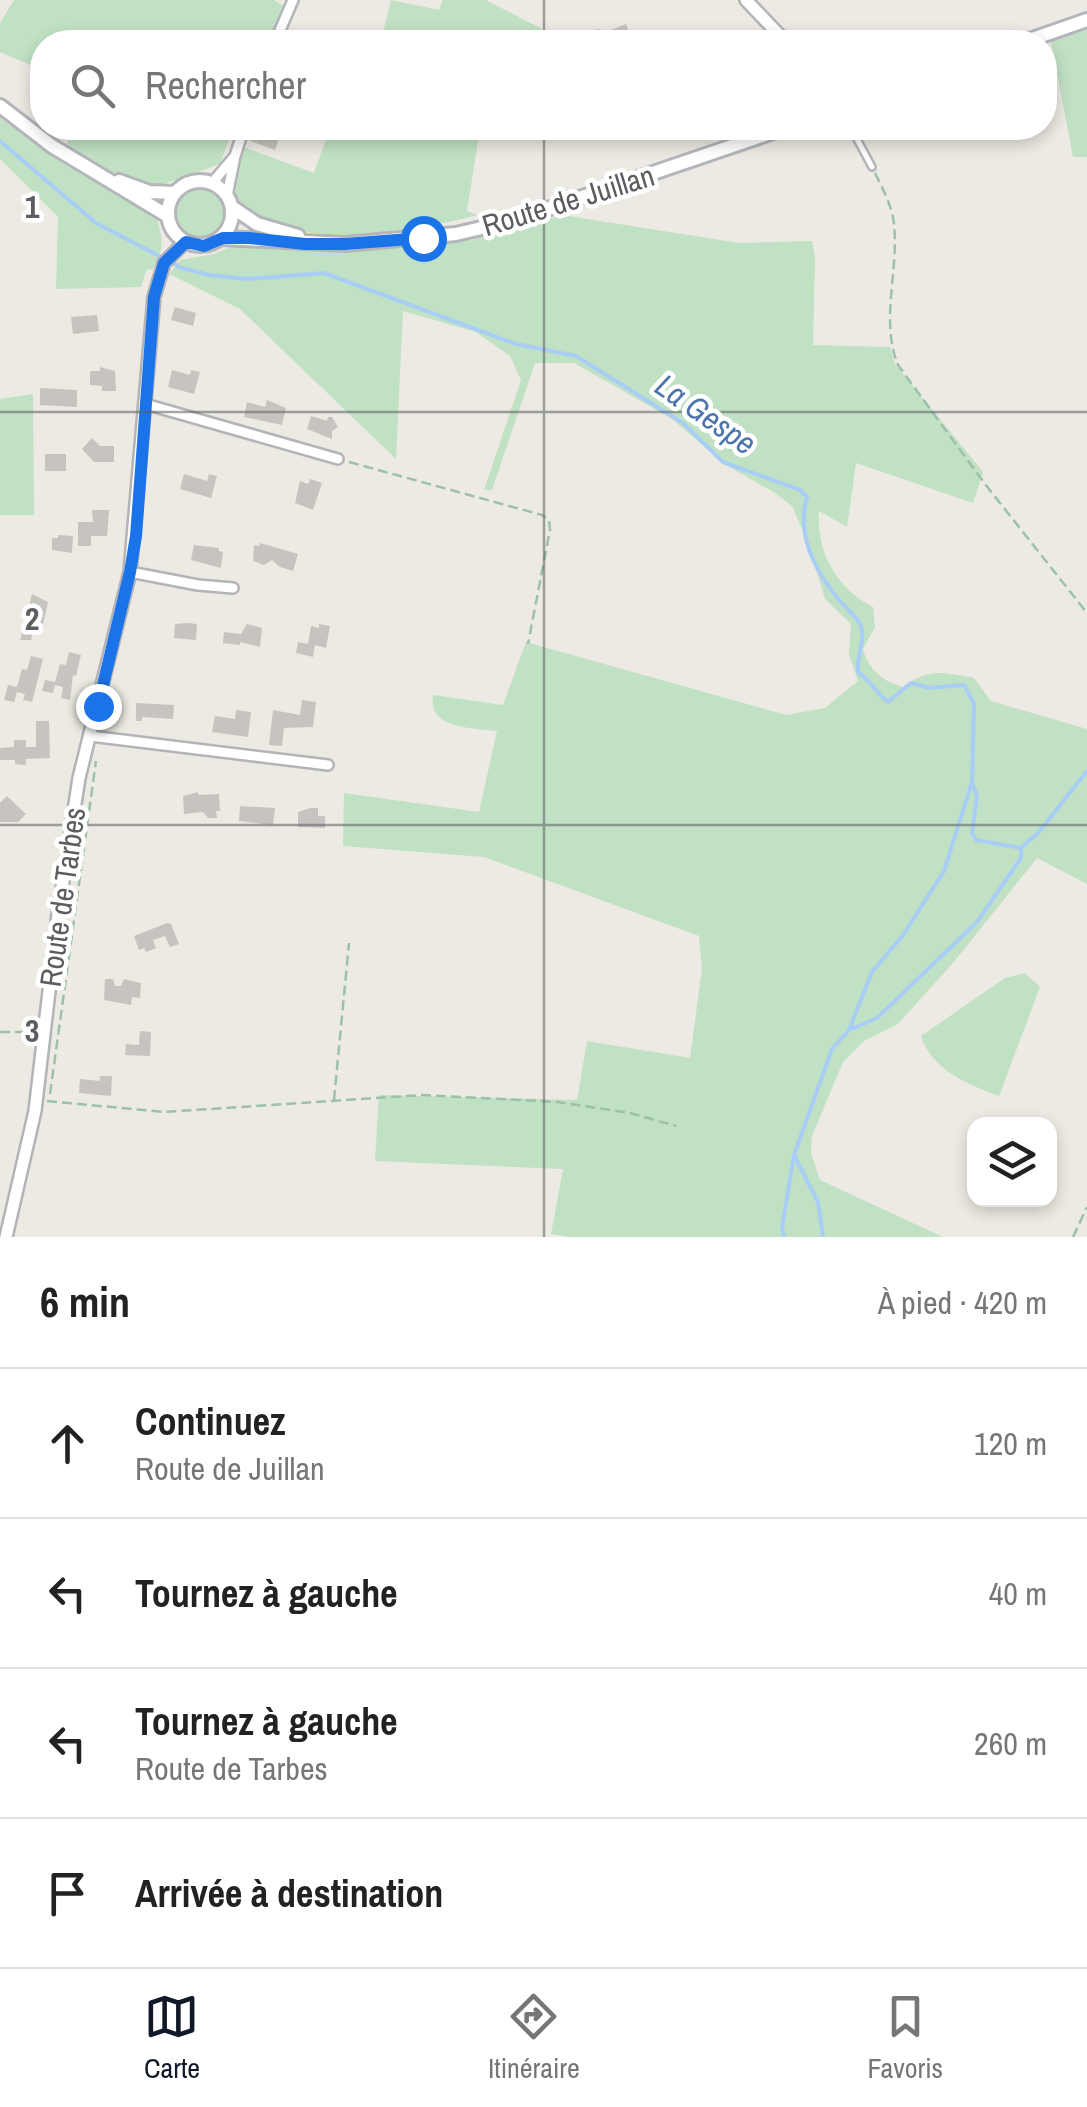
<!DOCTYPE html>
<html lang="fr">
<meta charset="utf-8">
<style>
:root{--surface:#fff;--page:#f2f2f2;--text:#222;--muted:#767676;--line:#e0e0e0;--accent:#111827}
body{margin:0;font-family:"Archivo Narrow",sans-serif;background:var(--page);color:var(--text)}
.controls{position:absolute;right:30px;bottom:30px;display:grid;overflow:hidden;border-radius:20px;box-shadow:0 5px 15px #0003}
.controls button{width:90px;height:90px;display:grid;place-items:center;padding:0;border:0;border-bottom:2px solid var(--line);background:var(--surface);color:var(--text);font:50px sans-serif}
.stop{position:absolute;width:30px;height:30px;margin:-22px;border:8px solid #1a73e8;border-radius:50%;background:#fff}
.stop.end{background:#1a73e8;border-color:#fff;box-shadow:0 2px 10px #0008}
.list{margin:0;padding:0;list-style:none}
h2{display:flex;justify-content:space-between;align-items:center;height:130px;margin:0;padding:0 40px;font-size:42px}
h2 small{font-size:32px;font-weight:400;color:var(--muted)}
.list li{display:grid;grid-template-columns:65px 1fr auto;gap:30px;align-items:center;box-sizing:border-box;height:150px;padding:0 40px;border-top:2px solid var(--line)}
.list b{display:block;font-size:38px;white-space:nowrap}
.list p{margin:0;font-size:32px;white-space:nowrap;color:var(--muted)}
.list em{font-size:32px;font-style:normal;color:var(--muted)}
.icon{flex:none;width:55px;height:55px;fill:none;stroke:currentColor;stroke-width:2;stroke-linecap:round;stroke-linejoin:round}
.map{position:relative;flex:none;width:1087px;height:1237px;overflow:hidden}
.search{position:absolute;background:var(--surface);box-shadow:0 5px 15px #0003;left:30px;right:30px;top:30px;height:110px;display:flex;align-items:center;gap:25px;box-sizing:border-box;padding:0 35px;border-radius:40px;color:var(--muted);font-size:38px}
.sheet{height:730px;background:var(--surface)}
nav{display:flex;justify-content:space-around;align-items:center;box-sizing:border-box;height:140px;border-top:2px solid var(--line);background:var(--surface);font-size:28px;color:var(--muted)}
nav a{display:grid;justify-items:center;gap:5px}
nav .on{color:var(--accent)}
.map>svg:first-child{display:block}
.green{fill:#c1e1c4}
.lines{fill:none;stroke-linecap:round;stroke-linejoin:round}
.stream{stroke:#a9cef5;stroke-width:4}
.building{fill:#c7c4bf}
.service-casing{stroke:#b3b4b8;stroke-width:10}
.minor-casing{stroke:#b3b4b8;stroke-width:14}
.tertiary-casing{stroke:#b3b4b8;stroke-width:16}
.secondary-casing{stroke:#b4b6bb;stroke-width:18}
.path{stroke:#9cc1a9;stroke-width:2.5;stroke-dasharray:10 5;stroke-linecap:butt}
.service{stroke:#fff;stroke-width:5}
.minor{stroke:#fff;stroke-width:9}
.tertiary{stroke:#fff;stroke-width:11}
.secondary{stroke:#fff;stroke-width:12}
.route{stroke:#1a73e8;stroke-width:12}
.grid{fill:none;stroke:#5b5d61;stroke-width:2.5;stroke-opacity:0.55}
.labels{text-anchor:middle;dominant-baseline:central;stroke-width:9;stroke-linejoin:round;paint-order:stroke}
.street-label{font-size:30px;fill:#5b5d61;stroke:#fff}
.water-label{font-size:32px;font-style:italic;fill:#4c73ac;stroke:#fff}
.grid-label{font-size:32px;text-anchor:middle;font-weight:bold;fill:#5b5d61;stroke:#fff;stroke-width:9;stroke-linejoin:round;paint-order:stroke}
</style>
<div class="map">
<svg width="1087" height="1237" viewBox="0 0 1087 1237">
<rect width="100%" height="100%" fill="#eceae2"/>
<path class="green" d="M14,0H274L283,6L268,42H42V70L0,52V23Z
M391,0L439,10L443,0H486L567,42H360L363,34L382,37Z
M1087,30V157H1073L1051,41Z
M0,118L69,166L156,216C163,238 165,250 152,270L147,269L141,287L56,289L58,217L0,159Z
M69,128H233L220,164L155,187L137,184L99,165L67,144Z
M330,128H480L467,211L478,215C401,234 319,250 245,212L235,194L243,147L314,173Z
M175 215a26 26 0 1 1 52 0a26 26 0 1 1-52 0Z
M562,215L739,243L812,241L815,259L813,345L890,347L895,364L983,472L973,503L856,463L847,527L819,511C816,552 837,589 873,607L875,627L863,649C869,670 883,682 904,687C928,667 945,673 974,678L991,701L1087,729V884L1037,858L953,963L898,1024L864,1041L843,1062L812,1136L811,1153L820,1180L943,1237H569L551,1234L563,1169L375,1161L379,1095L577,1100L587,1041L690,1058L702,969L699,936L484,857L343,846L344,793L479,812L497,731C474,728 427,729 433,695L503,705L526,642L786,715L825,708L858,681L849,654L851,624L825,599L808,542L792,506L775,493L726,465L672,419L574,363H535L492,490H484L521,380L510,356L476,332L403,311L396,459L240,309L169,274L180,260L214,254L239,243L363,251L472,240Z
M33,394L34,515H0V399Z
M1025,973L1040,987L999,1096C967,1084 932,1070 921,1036L1005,978Z"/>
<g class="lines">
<path class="stream" d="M0,141L96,223L182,268L209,275L247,279L324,273L516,344L576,356L683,423L723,462L800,490L807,497C796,534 815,571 839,600C846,608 855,615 860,624C867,639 856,656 858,672C870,680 876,693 888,702L911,683L929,688L964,685L974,704L972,782L977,796L972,833L976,840L1021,848V858L977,922L877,1018L849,1030L832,1049L794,1155L782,1228L784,1237
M1022,847L1038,833L1087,771
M849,1030L872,972L903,935L944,871L972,782
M794,1155L818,1202L823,1237"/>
</g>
<path class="building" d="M626,24L630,36L614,42L595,41L597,29L608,31Z
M276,128H287L284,136L280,135L275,150L248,140L252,130L274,136Z
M175,307L196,313L193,326L171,320Z
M97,315L99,331L73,334L71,317Z
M100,367L115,371L116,391H102V386L90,385V371H100Z
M172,370L190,375L191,370L200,372L194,394L168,387Z
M40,388L77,390V407L40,405Z
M267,400L286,408L282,425L244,417L247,402L265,407Z
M311,416L327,421L328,417H332L338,427L332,431V439L307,429Z
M92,438L100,446H114V462H94L82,449Z
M45,454H66V471H45Z
M184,474L207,481L209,474L217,476L211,498L180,489Z
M310,479L322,483L313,510L295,503L300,481L308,484Z
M92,510H109L107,536H91V546H78V522H93Z
M58,535L73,536L72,553L52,550V538H58Z
M260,543L298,554L293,571L280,567L272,560L264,565L253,561L254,545L259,546Z
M194,545L219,548V551L223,552L221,568L191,560Z
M32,594L48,602L42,629L34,627L31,640H20Z
M187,623L197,624L196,640L174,638L175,624Z
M247,624L262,628L260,647L240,642V645L223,643L224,632L241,634Z
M319,624L330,626L326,648L315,645L313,657L296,653L298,642L308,644L311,626L319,628Z
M69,652L81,655L76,676L73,675L70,700L61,698L63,687L55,685L53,693L42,691L45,680L55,682L60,664L66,665Z
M31,656L43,659L32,702L23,700L25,694L17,692L14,702L4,700L8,685L17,687L22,669L27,670Z
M302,700L316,702L313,727L284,728L282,746L269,745L273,710L300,715Z
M136,703L174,705L173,719L142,717V721H136Z
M236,710L251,712L248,737L212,732L215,716L235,719Z
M36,721H49L50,758L26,759V765L15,764V760H0V748L14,747V740H26V747H36Z
M198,792L199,795L219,794L220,811H216L217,818H208L203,812L184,814L183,796Z
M7,796L26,814L18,822H0V803Z
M240,806L275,808L273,825L239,821Z
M310,808H318V816H325V828L298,827V812Z
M167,923L171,924L179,944L170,947L165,936L153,940L156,948L146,952L144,948L139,950L134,936Z
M105,979H113L115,986H121L124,979L141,983L140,998L132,997L131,1005L104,1000Z
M140,1031L151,1032L150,1056L125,1055L126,1044L139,1045Z
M100,1076H112L111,1096L79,1093L80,1079L100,1081Z"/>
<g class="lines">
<g class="service-casing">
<path id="service" d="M851,128L872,167"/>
</g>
<g class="minor-casing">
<path id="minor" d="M275,42L293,0
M235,156L244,128
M212,183L235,156L227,196
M145,404L338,459
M130,572L198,585L233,588
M90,736L328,765"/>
</g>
<g class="tertiary-casing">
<path id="tertiary" d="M746,0L786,42
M6,1237L35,1111L58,914L79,778L130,572L154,297L164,263L185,242"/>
</g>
<g class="secondary-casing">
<path id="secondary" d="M1024,42L1087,20
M0,106L52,146L168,216
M168 213a32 32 0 1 1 64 0a32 32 0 1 1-64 0Z
M119,181L149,192L175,193
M232,207L257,224L298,236
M223,238L345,244L456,234L515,220L785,128"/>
</g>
<path class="path" d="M875,173C883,189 892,206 894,224C899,271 880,321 898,365L985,484L1087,613
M349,462L542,515L549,520L550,530L528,644
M0,1032H32
M50,1094L96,761
M334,1100L349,943
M47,1101L164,1112L422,1095L558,1102L630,1113L676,1126
M1073,1237L1087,1207"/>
<use href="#service" class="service"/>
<use href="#minor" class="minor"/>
<use href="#tertiary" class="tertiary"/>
<use href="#secondary" class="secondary"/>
</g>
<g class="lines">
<path class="route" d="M98,706L130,572L136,536L154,297L164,263L186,242L204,246L223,238H249L305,244H345L423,238"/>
</g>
<path class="grid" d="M544,0V42M544,128V1237M0,412H1087M0,825H1087"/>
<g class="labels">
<g class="street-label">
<text transform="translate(568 200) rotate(-17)">Route de Juillan</text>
<text transform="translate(62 897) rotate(-82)">Route de Tarbes</text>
</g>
<g class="water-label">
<text transform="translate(706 414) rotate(35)">La Gespe</text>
</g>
</g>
<g class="grid-label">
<text x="32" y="218">1</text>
<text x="32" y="630">2</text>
<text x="32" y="1042">3</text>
</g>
</svg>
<div class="controls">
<button><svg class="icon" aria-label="layers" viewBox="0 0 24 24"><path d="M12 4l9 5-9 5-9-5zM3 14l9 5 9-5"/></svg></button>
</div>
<div class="stop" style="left:423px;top:238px"></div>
<div class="stop end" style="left:98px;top:706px"></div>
<div class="search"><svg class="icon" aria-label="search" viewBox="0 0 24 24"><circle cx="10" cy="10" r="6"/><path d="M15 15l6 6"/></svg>Rechercher</div>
</div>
<section class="sheet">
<h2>6 min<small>À pied · 420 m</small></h2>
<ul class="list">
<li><svg class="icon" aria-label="ahead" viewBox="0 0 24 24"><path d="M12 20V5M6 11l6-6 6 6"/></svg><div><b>Continuez</b><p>Route de Juillan</p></div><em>120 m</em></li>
<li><svg class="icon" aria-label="left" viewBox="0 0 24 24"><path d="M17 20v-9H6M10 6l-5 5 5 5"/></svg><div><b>Tournez à gauche</b></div><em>40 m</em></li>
<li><svg class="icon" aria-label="left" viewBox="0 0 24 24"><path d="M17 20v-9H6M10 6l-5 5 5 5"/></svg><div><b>Tournez à gauche</b><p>Route de Tarbes</p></div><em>260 m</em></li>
<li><svg class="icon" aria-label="arrive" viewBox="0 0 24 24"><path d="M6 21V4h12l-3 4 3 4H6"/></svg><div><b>Arrivée à destination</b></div></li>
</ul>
</section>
<nav>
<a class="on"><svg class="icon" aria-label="map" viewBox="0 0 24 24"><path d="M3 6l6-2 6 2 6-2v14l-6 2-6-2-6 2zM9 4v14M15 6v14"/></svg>Carte</a>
<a><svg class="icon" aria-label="directions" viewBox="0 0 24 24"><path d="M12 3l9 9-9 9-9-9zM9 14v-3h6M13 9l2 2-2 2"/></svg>Itinéraire</a>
<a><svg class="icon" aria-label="saved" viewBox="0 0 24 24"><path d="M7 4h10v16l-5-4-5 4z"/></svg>Favoris</a>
</nav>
